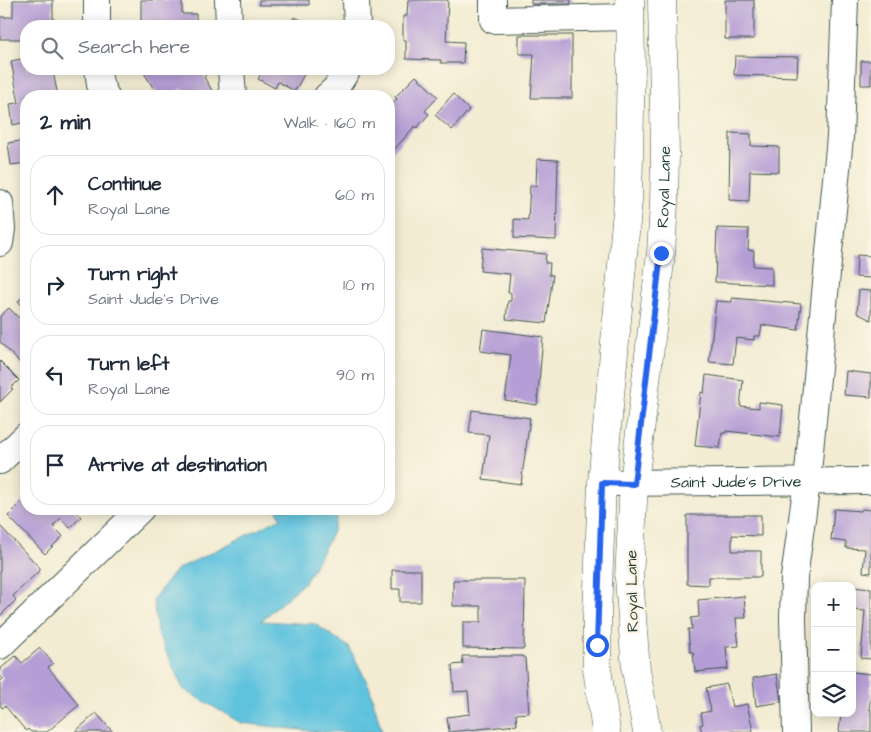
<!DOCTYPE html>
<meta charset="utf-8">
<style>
:root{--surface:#fff;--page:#f2f2f3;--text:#1f2937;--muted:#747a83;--line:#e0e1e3}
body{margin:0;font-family:"Architects Daughter",sans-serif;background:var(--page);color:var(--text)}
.controls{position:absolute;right:15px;bottom:15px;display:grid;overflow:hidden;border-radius:10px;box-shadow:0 2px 12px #0003}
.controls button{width:45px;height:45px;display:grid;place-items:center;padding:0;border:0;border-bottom:1px solid var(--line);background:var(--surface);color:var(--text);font:25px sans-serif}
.stop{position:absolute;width:15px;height:15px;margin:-11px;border:4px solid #2563eb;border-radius:50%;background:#fff}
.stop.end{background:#2563eb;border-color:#fff;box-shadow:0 1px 5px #0008}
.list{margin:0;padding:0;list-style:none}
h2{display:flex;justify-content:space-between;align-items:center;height:65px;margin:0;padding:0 20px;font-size:21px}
h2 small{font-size:16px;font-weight:400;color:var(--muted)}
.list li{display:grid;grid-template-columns:32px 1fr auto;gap:15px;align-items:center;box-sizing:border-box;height:80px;margin:0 10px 10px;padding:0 10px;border:1px solid var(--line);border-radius:20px}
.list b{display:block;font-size:19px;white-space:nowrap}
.list p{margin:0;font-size:16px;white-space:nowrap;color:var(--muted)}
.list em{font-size:16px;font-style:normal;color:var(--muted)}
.icon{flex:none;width:28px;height:28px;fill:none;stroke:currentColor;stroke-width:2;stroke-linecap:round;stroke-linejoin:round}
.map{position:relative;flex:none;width:871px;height:732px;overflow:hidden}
.search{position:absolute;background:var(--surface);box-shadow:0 2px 12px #0003;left:20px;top:20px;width:375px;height:55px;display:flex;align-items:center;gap:12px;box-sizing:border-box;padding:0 18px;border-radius:20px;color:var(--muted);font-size:19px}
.panel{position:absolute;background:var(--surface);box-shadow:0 2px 12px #0003;left:20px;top:90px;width:375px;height:425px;border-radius:20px}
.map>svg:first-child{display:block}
.water{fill:#60c3de;stroke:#408089}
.building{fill:#b59ed5}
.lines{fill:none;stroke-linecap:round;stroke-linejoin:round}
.minor-casing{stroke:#3f574c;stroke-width:28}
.major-casing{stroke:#3f574c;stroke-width:29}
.minor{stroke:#fff;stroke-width:26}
.major{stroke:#fff;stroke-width:28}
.route{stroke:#2563eb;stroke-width:6}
.labels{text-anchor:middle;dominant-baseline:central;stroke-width:5;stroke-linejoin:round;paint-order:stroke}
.street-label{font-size:16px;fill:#1f3d34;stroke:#fcf5e5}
</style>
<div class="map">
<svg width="871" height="732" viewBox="0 0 871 732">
<rect width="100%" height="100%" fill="#fcf5e5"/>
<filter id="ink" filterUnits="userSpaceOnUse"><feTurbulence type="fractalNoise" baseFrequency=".02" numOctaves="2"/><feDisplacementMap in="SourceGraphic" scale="10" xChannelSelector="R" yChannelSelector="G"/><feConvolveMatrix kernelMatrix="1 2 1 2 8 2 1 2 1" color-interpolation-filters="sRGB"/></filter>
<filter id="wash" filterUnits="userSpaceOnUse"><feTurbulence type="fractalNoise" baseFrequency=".0096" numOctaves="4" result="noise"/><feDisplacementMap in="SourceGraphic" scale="20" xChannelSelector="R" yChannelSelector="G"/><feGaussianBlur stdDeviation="1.12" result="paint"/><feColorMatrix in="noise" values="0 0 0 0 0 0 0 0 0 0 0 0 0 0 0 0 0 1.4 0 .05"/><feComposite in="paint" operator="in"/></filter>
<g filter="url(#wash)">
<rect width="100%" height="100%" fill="#f3ecd3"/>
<path class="water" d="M276,509H339L332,534L306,581L261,621L315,624L349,647L369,686L382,732H319L241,723L183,689L157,632L153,599L176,570L281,518Z"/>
<g id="blocks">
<path class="building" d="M13,0H53V21H50V26H26V39H0V17H13Z
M141,0H182V14H196V26H141Z
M259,0H309V5H259Z
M408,0H448L446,41L464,42L463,63H441V60L406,59V40H403V16H407Z
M531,0H571V4H531Z
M725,0H754V39H725Z
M294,17L314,26H289Z
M519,35H572V98H531L534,54H519Z
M735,56L798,57L797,77L734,75Z
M26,58V69H54L55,72H53L58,96H26V122L13,125L10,104L19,103L11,61Z
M861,61H871V85H861Z
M148,69H202L206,75L204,77L213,92L205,96H196L193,92L187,96L182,88L178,91L181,96H158L143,71Z
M264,69H307L295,91L278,82L275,88L258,79Z
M416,76L438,97L425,111L429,114L417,128L415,126L391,153L389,151V108L397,99L395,97Z
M453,94L469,110L452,130L435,115Z
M730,133L751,134V146L779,147V172L750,171L749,201L729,200Z
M26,140V163L11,165L8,143Z
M537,159L558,160L556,240L514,238V219L528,220L530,186H536Z
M717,228L749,229L748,250L754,251L753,266L772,267V285L715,282Z
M482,248L546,254L545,263H550L549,275H553L546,323L506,319L508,301H511V293H508L510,274L480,271Z
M857,255L871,256V278L856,277Z
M859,290L871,291V320L857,313Z
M26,294V310L18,301Z
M732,298L801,304L798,330L762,325L760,336H754V340L736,338L733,364L709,362L716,301L732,302Z
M9,308L22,321L26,317V369L0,342V316Z
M483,329L543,337L537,405L505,400L511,355L480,351Z
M0,361L19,380L11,388L13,389L0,402Z
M846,371L871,374V397L844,395Z
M706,375L743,380L740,406L759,408V402L783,405L780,437L726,431V433H722L720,448L695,446L701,392L704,393Z
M472,410L530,418L521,484L483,479L489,435L469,433Z
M26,498V509H73L81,517L70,528L61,518L53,526L63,536L45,554L8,516Z
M834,509L861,511L862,509L871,510V573L863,572L865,549L846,548V542L831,540Z
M687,515H761V536L732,535V551H761V577H709V585L687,584Z
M0,526L41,569L13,596L16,600L0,616Z
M392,570H421V602H400V589H392Z
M453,580H525L524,649L463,648V622H481V606H453Z
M852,587L871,589V659L861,658L865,611L852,610Z
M744,596L746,618H736L739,646L726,647L728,669L695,672L693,652H690L688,629H692L691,618L699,617L698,600Z
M40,648L53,663L48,667L79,705L47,732H31L28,729L26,731L5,706L2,708L0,705V682L3,679L0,675V669L16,656L22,663Z
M462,656H522L525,658L529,713L516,714L517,725L449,732L447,717L470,714L468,691L454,692L452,665L463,664Z
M852,672L871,674V694L869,709H871V732H839L841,713H852Z
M777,674L781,702L756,706L753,678Z
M727,684L732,707L747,704L753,731L702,732L700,725L703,724L701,713L711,711L706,688Z
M96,713L113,732H75Z"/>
</g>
</g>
<g filter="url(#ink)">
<use href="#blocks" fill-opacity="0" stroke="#3f574c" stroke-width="1"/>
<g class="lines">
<g class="minor-casing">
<g id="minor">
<path d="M97,0V26"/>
<path d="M228,0L229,26"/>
<path d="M356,0L357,26"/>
<path d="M493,0V20L630,17"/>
<path d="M98,69L100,85L106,96"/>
<path d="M231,69L233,96"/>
<path d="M327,96L335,89L348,69"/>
<path d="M0,203L2,229L0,243"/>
<path d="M0,461L26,436"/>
<path id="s1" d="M602,483L871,481"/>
<path d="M0,646L141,509"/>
<path d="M796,732L793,618L794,578L807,482L840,137L845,0"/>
</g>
</g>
<g class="major-casing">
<g id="major">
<path d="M606,732L597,668V616L602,483L628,200L631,66L630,0"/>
<path id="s2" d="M647,732L636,670L629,578L634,483L661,253L664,204L665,155L662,0"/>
</g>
</g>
<use href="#minor" class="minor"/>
<use href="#major" class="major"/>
</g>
</g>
<g class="lines" filter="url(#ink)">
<path class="route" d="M597,645L602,483L634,484L661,253"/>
</g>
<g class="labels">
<g class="street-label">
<text stroke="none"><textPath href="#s2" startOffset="548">Royal Lane</textPath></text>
<text stroke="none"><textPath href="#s1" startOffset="134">Saint Jude's Drive</textPath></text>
<text transform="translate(632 591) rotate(-91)">Royal Lane</text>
</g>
</g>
</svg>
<div class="controls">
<button>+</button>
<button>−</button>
<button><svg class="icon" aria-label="layers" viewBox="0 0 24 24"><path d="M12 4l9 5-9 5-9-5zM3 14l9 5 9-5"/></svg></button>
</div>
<div class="stop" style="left:597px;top:645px"></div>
<div class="stop end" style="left:661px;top:253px"></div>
<div class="search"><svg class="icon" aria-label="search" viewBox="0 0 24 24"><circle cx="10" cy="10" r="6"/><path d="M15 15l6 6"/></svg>Search here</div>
<section class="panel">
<h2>2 min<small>Walk · 160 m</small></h2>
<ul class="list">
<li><svg class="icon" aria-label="ahead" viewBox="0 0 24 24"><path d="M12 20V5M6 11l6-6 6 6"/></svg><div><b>Continue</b><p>Royal Lane</p></div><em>60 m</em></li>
<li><svg class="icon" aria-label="right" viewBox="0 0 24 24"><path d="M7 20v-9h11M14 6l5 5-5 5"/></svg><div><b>Turn right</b><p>Saint Jude's Drive</p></div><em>10 m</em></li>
<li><svg class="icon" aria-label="left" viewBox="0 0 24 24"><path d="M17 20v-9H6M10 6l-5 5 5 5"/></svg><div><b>Turn left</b><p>Royal Lane</p></div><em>90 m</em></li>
<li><svg class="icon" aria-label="arrive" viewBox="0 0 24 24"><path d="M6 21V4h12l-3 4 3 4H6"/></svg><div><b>Arrive at destination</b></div></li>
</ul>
</section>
</div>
